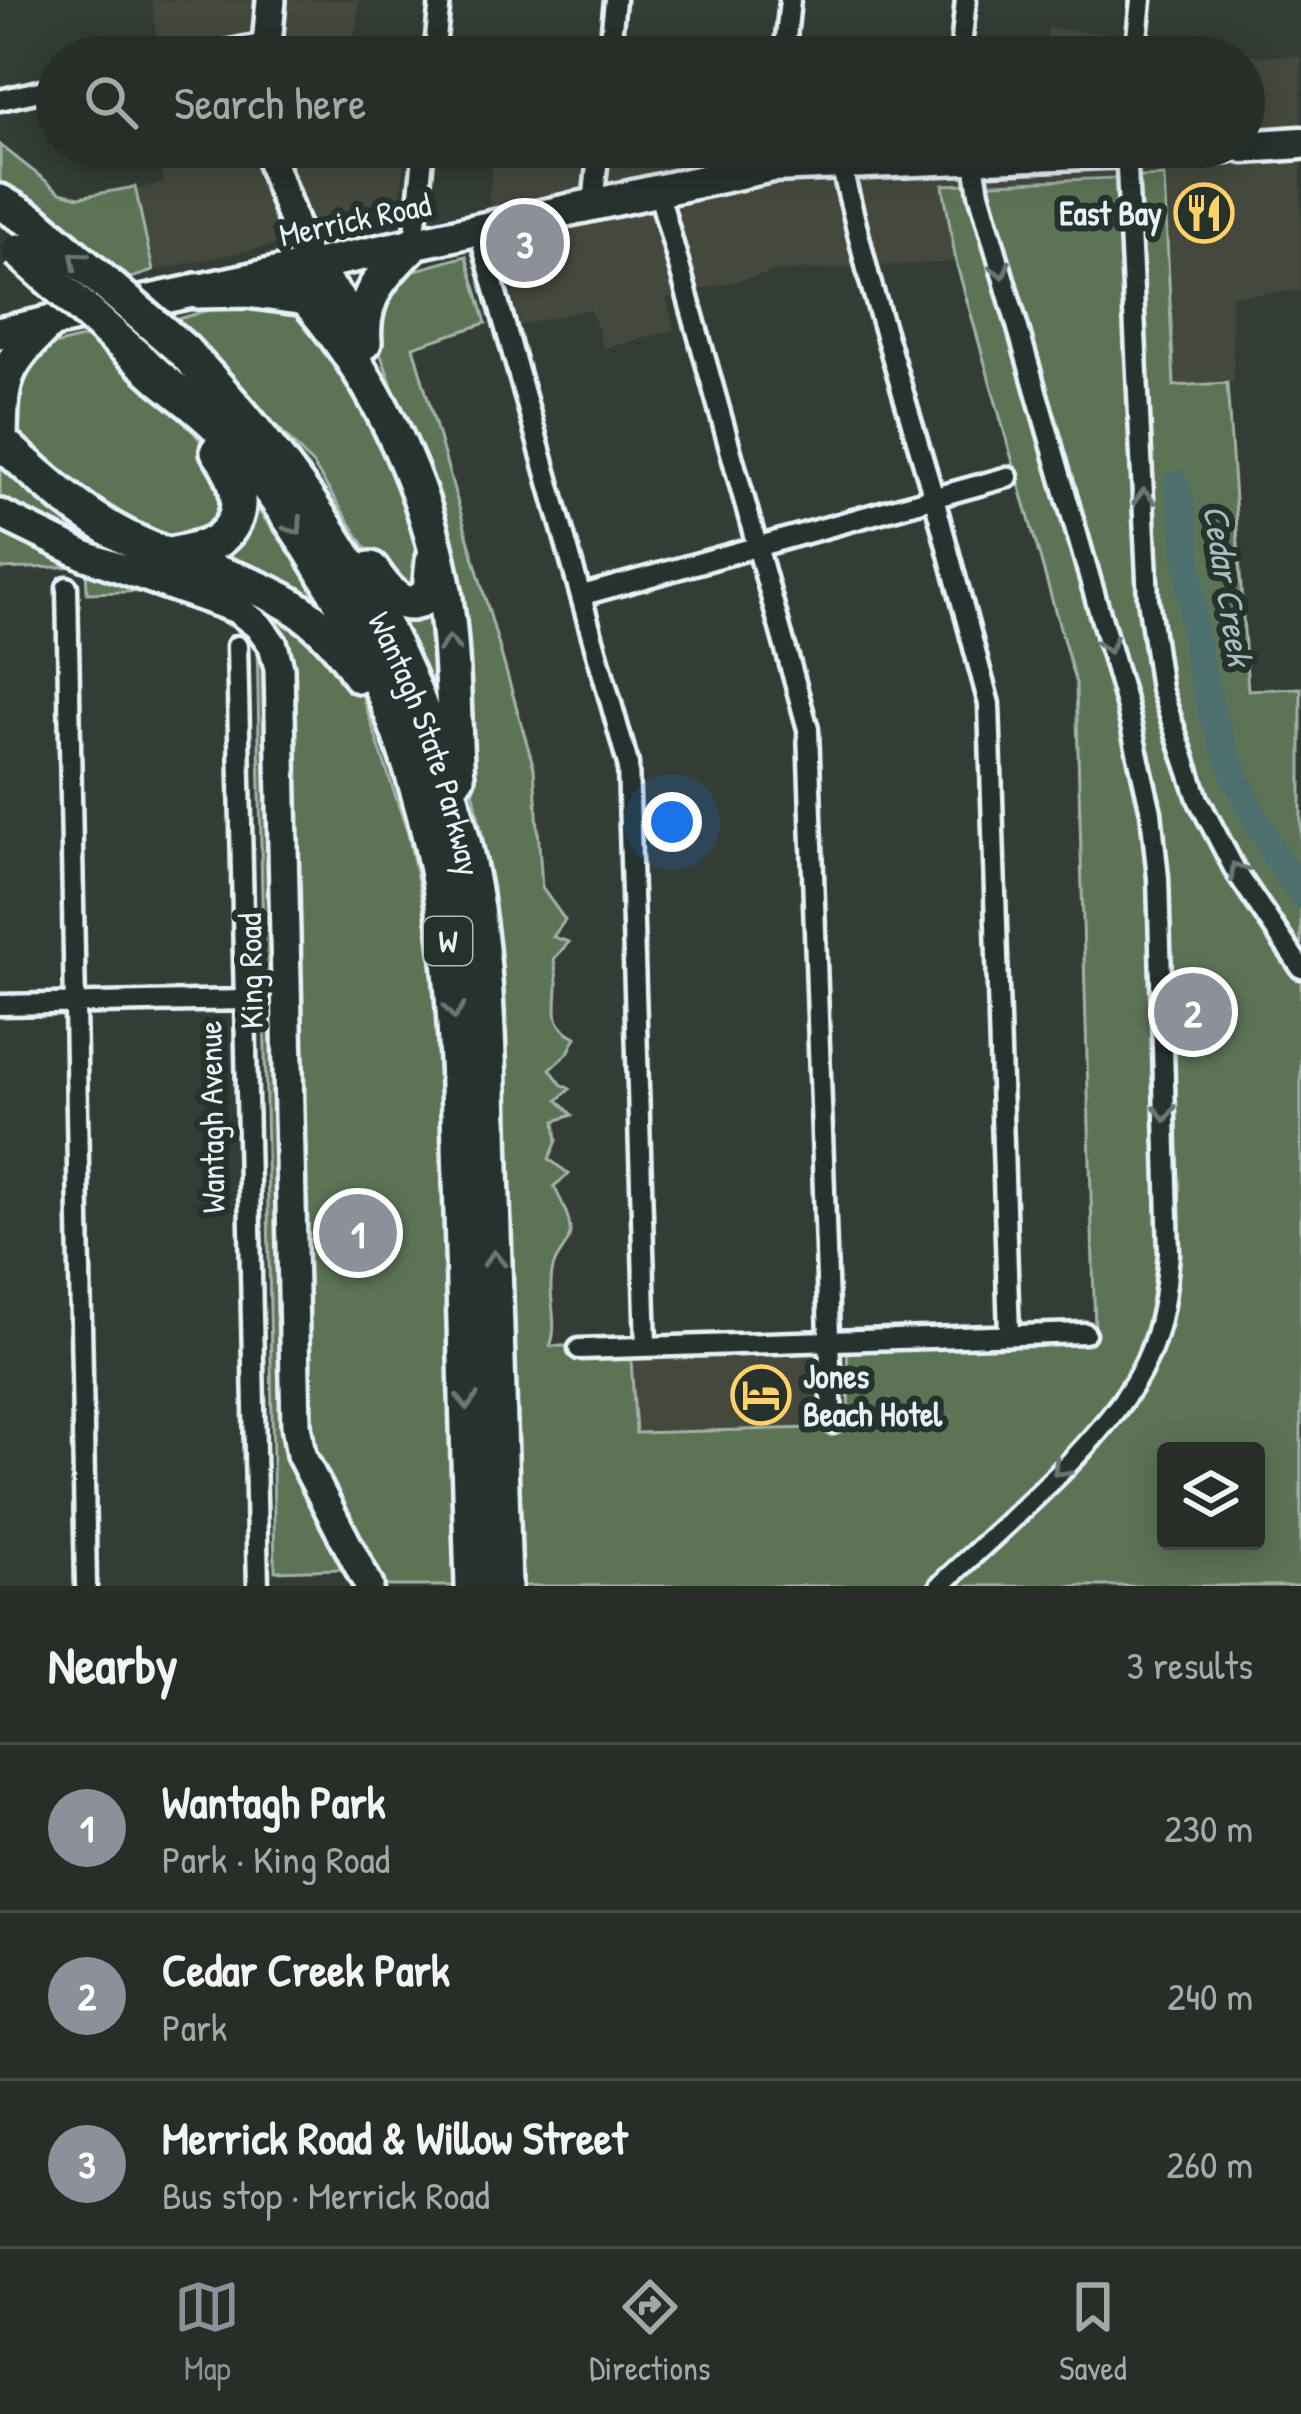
<!DOCTYPE html>
<meta charset="utf-8">
<style>
:root{--surface:#272e28;--page:#333a34;--text:#f1f3f6;--muted:#a4a8a8;--line:#434a45;--accent:#8c9099}
body{margin:0;font-family:"Patrick Hand",sans-serif;background:var(--page);color:var(--text)}
.controls{position:absolute;right:36px;bottom:36px;display:grid;overflow:hidden;border-radius:12px;box-shadow:0 6px 30px #0003}
.controls button{width:108px;height:108px;display:grid;place-items:center;padding:0;border:0;border-bottom:3px solid var(--line);background:var(--surface);color:var(--text);font:60px sans-serif}
.you{position:absolute;left:672px;top:822px;width:42px;height:42px;margin:-30px;border:9px solid #fff;border-radius:50%;background:#1a73e8;box-shadow:0 0 0 18px #1a73e833}
.badge{display:grid;place-items:center;width:78px;height:78px;border-radius:50%;background:var(--accent);color:#fff;font-size:39px;font-weight:700}
.pin{position:absolute;translate:-50% -50%;border:6px solid #fff;box-shadow:0 3px 12px #0006}
.list{margin:0;padding:0;list-style:none}
h2{display:flex;justify-content:space-between;align-items:center;height:156px;margin:0;padding:0 48px;font-size:51px}
h2 small{font-size:39px;font-weight:400;color:var(--muted)}
.list li{display:grid;grid-template-columns:78px 1fr auto;gap:36px;align-items:center;box-sizing:border-box;height:168px;padding:0 48px;border-top:3px solid var(--line)}
.list b{display:block;font-size:45px;white-space:nowrap}
.list p{margin:0;font-size:39px;white-space:nowrap;color:var(--muted)}
.list em{font-size:39px;font-style:normal;color:var(--muted)}
.icon{flex:none;width:66px;height:66px;fill:none;stroke:currentColor;stroke-width:2;stroke-linecap:round;stroke-linejoin:round}
.map{position:relative;flex:none;width:1301px;height:1586px;overflow:hidden}
.search{position:absolute;background:var(--surface);box-shadow:0 6px 30px #0003;left:36px;right:36px;top:36px;height:132px;display:flex;align-items:center;gap:30px;box-sizing:border-box;padding:0 42px;border-radius:66px;color:var(--muted);font-size:45px}
.sheet{height:660px;background:var(--surface)}
nav{display:flex;justify-content:space-around;align-items:center;box-sizing:border-box;height:168px;border-top:3px solid var(--line);background:var(--surface);font-size:33px;color:var(--muted)}
nav a{display:grid;justify-items:center;gap:6px}
nav .on{color:var(--accent)}
.map>svg:first-child{display:block}
.built{fill:#454a3e}
.green{fill:#5c7357;stroke:#a2b2a8;stroke-width:3;fill-rule:evenodd}
.lines{fill:none;stroke-linecap:round;stroke-linejoin:round}
.river{stroke:#4b706e;stroke-width:27}
.street-casing{stroke:#e8f1f8;stroke-width:27}
.secondary-casing{stroke:#e8f1f8;stroke-width:36}
.primary-casing{stroke:#e8f1f8;stroke-width:39}
.highway-casing{stroke:#e8f1f8;stroke-width:42}
.street{stroke:#26332d;stroke-width:18}
.secondary{stroke:#26332d;stroke-width:27}
.primary{stroke:#26332d;stroke-width:30}
.highway{stroke:#26332d;stroke-width:33}
.highway-bridge-casing{stroke:#e8f1f8;stroke-width:42;stroke-linecap:butt}
.highway-bridge{stroke:#26332d;stroke-width:33}
.oneway{stroke:#6a7674}
.labels{text-anchor:middle;dominant-baseline:central;stroke-width:12;stroke-linejoin:round;paint-order:stroke}
.shield{fill:#26332d;stroke:#aeb8bb;stroke-width:3}
.shield-label{font-size:30px;font-weight:bold;fill:#e8f1f8}
.poi-label{font-size:33px;font-weight:bold;fill:#e8f1f8;stroke:#26332d;text-anchor:end}
.street-label{font-size:33px;fill:#e8f1f8;stroke:#26332d}
.water-label{font-size:36px;font-style:italic;fill:#a9bdc1;stroke:#26332d}
</style>
<div class="map">
<svg width="1301" height="1586" viewBox="0 0 1301 1586">
<rect width="100%" height="100%" fill="#343d35"/>
<filter id="ink" filterUnits="userSpaceOnUse"><feTurbulence type="fractalNoise" baseFrequency=".00833" numOctaves="2"/><feDisplacementMap in="SourceGraphic" scale="24" xChannelSelector="R" yChannelSelector="G"/><feConvolveMatrix kernelMatrix="1 2 1 2 8 2 1 2 1" color-interpolation-filters="sRGB"/></filter>
<g filter="url(#ink)">
<path class="built" d="M152,0H359L352,57H159Z
M1048,28L1146,37L1145,54L1174,57H973L976,40L1046,46Z
M1223,54L1301,57V291L1231,295L1234,382L1174,386L1163,176L943,186L956,262L777,271L666,298L674,330L604,348L591,309L520,325L489,196L494,147H1244V57Z
M157,147H406L398,218L153,271L133,190L164,183Z
M847,1339L850,1427L636,1433L630,1346Z"/>
<path class="green" d="M0,145L60,192L79,197L135,187L153,271L131,278L0,188Z
M1164,176L1174,386L1227,383L1248,690L1301,688V1586H516L506,1112L493,887L468,765L432,496L371,328L398,275L466,256L486,323L413,347L534,768L542,888L565,920L553,937L569,942L554,959C555,968 558,979 557,989C556,1012 551,1025 576,1037L568,1053L550,1069L561,1084L570,1089L558,1100L572,1115L555,1121L557,1141L549,1159L569,1174L554,1186C560,1199 571,1218 570,1233C569,1246 556,1255 553,1268C546,1294 560,1323 550,1346H630L636,1433L849,1427L847,1339L1095,1332L1076,684L956,262L943,185ZM1166,1451H1256V1541H1166Z
M246,299L302,306L352,371L421,541L420,592L390,586L313,465L178,319Z
M90,336L156,391L223,465L229,480L215,533L161,540L121,525L17,442L9,379L30,351Z
M0,459L52,508L92,533L237,586L346,661L362,695L408,834L439,982L457,1586H351L342,1569L275,1571L257,639L158,591L87,593L86,566L0,569Z
M255,506L316,587L346,643L230,568L217,550Z
M439,607L438,706L397,620Z"/>
<g class="lines">
<path class="river" d="M1176,484C1190,537 1188,594 1197,649C1212,734 1251,824 1301,894"/>
<g class="street-casing">
<path id="street" d="M194,57L266,43
M434,57L440,0
M609,57L615,0
M784,57L790,0
M960,57L966,0
M1135,57L1141,0
M0,100L57,87
M1126,147L1148,599L1161,689L1198,799L1235,870L1301,968
M840,161L870,281L934,498L989,704L1009,1335
M658,190L808,729L832,1423
M593,204L599,147
M478,229L628,764L646,1346
M414,243L424,147
M67,587L86,1586
M583,595L1008,477
M237,646L258,1586
M0,1005L245,1000
M579,1349L1085,1333
M940,1586C1001,1527 1112,1436 1146,1361C1162,1327 1166,1290 1169,1253L1158,878L1151,812L1126,704L979,193L973,156"/>
</g>
<g class="secondary-casing">
<path id="secondary" d="M266,57L271,0
M271,147L273,166L309,265
M0,514L86,556L237,609L259,626L273,645L279,668L296,1425L301,1455L369,1586"/>
</g>
<g class="primary-casing">
<path id="primary" d="M1244,147L1301,143
M0,333L772,166L1227,147"/>
</g>
<g class="highway-casing">
<g id="highway">
<path d="M0,202L34,222"/>
<path d="M309,265L345,309L355,333"/>
<path d="M196,291L247,290L306,298C382,385 436,505 448,621C454,673 453,725 457,777"/>
<path d="M364,342C360,297 383,273 414,243"/>
<path id="s1" d="M183,350C323,497 414,644 463,842C489,948 488,1059 491,1168C495,1307 500,1447 504,1586"/>
<path d="M161,379C182,396 205,412 223,432C344,569 424,750 447,932C458,1025 459,1119 462,1213C465,1337 469,1462 473,1586"/>
<path d="M0,436C1,375 4,366 48,323"/>
<path d="M0,441C40,477 77,512 125,537C215,583 301,577 359,675"/>
<path d="M170,555C185,551 206,549 218,540C250,516 239,478 218,451"/>
<path d="M371,569C385,590 407,620 430,591L433,561"/>
</g>
</g>
<use href="#street" class="street"/>
<use href="#secondary" class="secondary"/>
<use href="#primary" class="primary"/>
<use href="#highway" class="highway"/>
<g class="highway-bridge-casing">
<path id="highway-bridge" d="M34,222L183,350
M19,251L161,379"/>
</g>
<use href="#highway-bridge" class="highway-bridge"/>
</g>
<defs><path id="oneway-chevron" d="M-2-3.5L2.5 0L-2 3.5" fill="none" stroke-width="1.6" stroke-linecap="round" stroke-linejoin="round" transform="scale(3)"/></defs>
<g class="oneway">
<use href="#oneway-chevron" transform="translate(77 259) rotate(-139)"/>
<use href="#oneway-chevron" transform="translate(1001 270) rotate(74)"/>
<use href="#oneway-chevron" transform="translate(1144 497) rotate(-92)"/>
<use href="#oneway-chevron" transform="translate(295 527) rotate(56)"/>
<use href="#oneway-chevron" transform="translate(449 644) rotate(-93)"/>
<use href="#oneway-chevron" transform="translate(1108 645) rotate(74)"/>
<use href="#oneway-chevron" transform="translate(1237 870) rotate(-122)"/>
<use href="#oneway-chevron" transform="translate(454 1011) rotate(86)"/>
<use href="#oneway-chevron" transform="translate(1165 1113) rotate(88)"/>
<use href="#oneway-chevron" transform="translate(494 1259) rotate(-92)"/>
<use href="#oneway-chevron" transform="translate(467 1401) rotate(88)"/>
<use href="#oneway-chevron" transform="translate(1060 1469) rotate(136)"/>
</g>
</g>
<defs>
<g id="restaurant-ring" transform="scale(3)"><circle r="9.5" fill="#26332d" stroke="#ffd166" stroke-width="1.5"/><path d="M-5-6h1v4h1v-4h1v4h1v-4h1v5L-1.5 .5V6h-2V.5L-5-1ZM5-6V6H3V1.5H1.5Q1.5-4 5-6Z" fill="#ffd166"/></g>
<g id="hotel-ring" transform="scale(3)"><circle r="9.5" fill="#26332d" stroke="#ffd166" stroke-width="1.5"/><path d="M-6-4.5h1.5V1H6V5H4.5V3h-9V5H-6ZM-4 0a1.8 1.8 0 1 1 3.6 0ZM.5 0V-2.5h3Q6-2.5 6 0Z" fill="#ffd166"/></g>
</defs>
<g fill-rule="evenodd">
<use href="#restaurant-ring" x="1204" y="213"/>
<use href="#hotel-ring" x="761" y="1395"/>
</g>
<g class="labels">
<rect class="shield" x="424" y="917" width="48" height="48" rx="9"/>
<g class="shield-label">
<text x="448" y="941">W</text>
</g>
<g class="poi-label">
<text x="1162" y="213">East Bay</text>
<text x="803" y="1376" text-anchor="start">Jones<tspan x="803" dy="38">Beach Hotel</tspan></text>
</g>
<g class="street-label">
<text transform="translate(355 219) rotate(-12)">Merrick Road</text>
<text stroke="none"><textPath href="#s1" startOffset="468">Wantagh State Parkway</textPath></text>
<text transform="translate(250 971) rotate(-91)">King Road</text>
<text transform="translate(211 1117) rotate(-91)">Wantagh Avenue</text>
</g>
<g class="water-label">
<text transform="translate(1229 585) rotate(81)">Cedar Creek</text>
</g>
</g>
</svg>
<div class="controls">
<button><svg class="icon" aria-label="layers" viewBox="0 0 24 24"><path d="M12 4l9 5-9 5-9-5zM3 14l9 5 9-5"/></svg></button>
</div>
<div class="you"></div>
<div class="pin badge" style="left:358px;top:1233px">1</div>
<div class="pin badge" style="left:1193px;top:1012px">2</div>
<div class="pin badge" style="left:525px;top:243px">3</div>
<div class="search"><svg class="icon" aria-label="search" viewBox="0 0 24 24"><circle cx="10" cy="10" r="6"/><path d="M15 15l6 6"/></svg>Search here</div>
</div>
<section class="sheet">
<h2>Nearby<small>3 results</small></h2>
<ul class="list">
<li><span class="badge">1</span><div><b>Wantagh Park</b><p>Park · King Road</p></div><em>230 m</em></li>
<li><span class="badge">2</span><div><b>Cedar Creek Park</b><p>Park</p></div><em>240 m</em></li>
<li><span class="badge">3</span><div><b>Merrick Road &amp; Willow Street</b><p>Bus stop · Merrick Road</p></div><em>260 m</em></li>
</ul>
</section>
<nav>
<a class="on"><svg class="icon" aria-label="map" viewBox="0 0 24 24"><path d="M3 6l6-2 6 2 6-2v14l-6 2-6-2-6 2zM9 4v14M15 6v14"/></svg>Map</a>
<a><svg class="icon" aria-label="directions" viewBox="0 0 24 24"><path d="M12 3l9 9-9 9-9-9zM9 14v-3h6M13 9l2 2-2 2"/></svg>Directions</a>
<a><svg class="icon" aria-label="saved" viewBox="0 0 24 24"><path d="M7 4h10v16l-5-4-5 4z"/></svg>Saved</a>
</nav>
